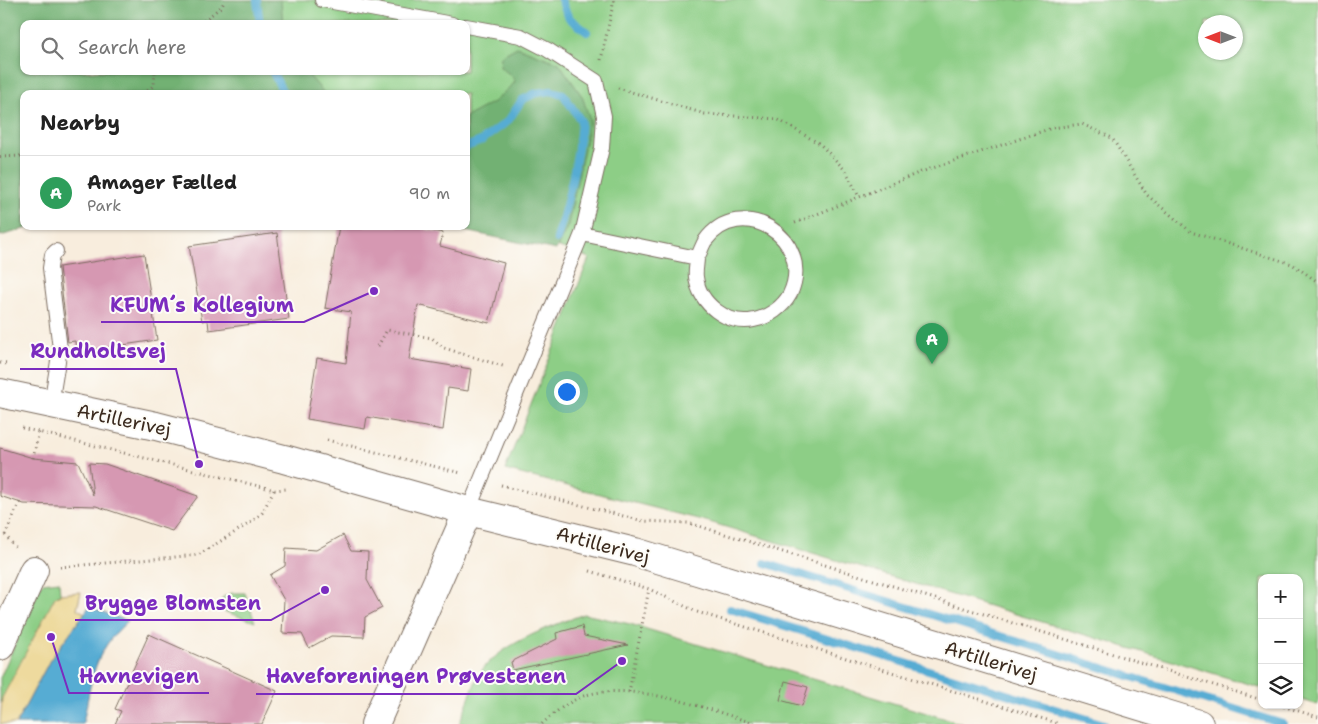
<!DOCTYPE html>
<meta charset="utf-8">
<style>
:root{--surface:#fff;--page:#f6f6f6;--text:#222;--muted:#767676;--line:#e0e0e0;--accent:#1f6fb2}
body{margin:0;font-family:"Shantell Sans",sans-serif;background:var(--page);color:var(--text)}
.controls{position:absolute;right:15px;bottom:15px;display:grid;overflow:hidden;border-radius:10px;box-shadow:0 1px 4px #0004}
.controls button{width:45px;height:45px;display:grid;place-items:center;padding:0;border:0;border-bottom:1px solid var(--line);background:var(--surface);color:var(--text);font:25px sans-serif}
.compass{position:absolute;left:1198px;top:15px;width:45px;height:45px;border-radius:50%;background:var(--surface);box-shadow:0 1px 4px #0004;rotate:270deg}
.you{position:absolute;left:566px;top:391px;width:18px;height:18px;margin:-12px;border:4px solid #fff;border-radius:50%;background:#1a73e8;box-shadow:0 0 0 8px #1a73e833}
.badge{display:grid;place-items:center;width:32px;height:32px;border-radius:50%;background:var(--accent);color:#fff;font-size:16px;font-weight:700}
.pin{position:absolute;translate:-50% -41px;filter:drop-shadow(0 1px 2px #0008)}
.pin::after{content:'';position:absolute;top:26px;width:18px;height:15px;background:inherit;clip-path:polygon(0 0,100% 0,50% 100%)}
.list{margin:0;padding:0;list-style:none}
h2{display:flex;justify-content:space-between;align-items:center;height:65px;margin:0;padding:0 20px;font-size:21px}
h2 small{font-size:16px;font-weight:400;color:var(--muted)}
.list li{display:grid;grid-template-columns:32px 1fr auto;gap:15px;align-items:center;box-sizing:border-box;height:75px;padding:0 20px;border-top:1px solid var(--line)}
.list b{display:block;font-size:19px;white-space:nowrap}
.list p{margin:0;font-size:16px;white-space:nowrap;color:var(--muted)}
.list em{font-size:16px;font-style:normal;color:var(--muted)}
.icon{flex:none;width:28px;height:28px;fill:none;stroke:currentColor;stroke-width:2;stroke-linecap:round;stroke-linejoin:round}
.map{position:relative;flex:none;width:1318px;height:724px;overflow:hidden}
.search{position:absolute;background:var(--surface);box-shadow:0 1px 4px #0004;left:20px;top:20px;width:450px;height:55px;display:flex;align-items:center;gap:12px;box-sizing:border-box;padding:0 18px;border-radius:10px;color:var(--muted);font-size:19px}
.panel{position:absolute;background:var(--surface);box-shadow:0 1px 4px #0004;left:20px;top:90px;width:450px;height:140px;border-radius:10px}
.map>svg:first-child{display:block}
.green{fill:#8dce86;stroke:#647c52;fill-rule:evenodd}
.forest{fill:#72b173;stroke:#566e48}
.sand{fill:#eeda9e;stroke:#94825e}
.water{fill:#56acd3;stroke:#486b78}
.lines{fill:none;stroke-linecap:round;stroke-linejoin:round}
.stream{stroke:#56acd3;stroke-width:8}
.building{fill:#d698b2}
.lane-casing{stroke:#7d6e61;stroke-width:16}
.street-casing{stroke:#7d6e61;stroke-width:30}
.secondary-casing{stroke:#7d6e61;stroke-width:30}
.path{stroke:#7d6e61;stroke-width:3;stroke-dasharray:1 4;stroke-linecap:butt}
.lane{stroke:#fff;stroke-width:14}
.street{stroke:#fff;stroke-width:28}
.secondary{stroke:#fff;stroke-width:28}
.labels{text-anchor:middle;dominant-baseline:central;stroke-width:4;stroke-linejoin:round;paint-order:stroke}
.street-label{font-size:19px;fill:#3b2a1e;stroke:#fdfcf7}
.leader{fill:none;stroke:#7b2cbf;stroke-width:2}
.callout-dot{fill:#7b2cbf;stroke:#fdfcf7;stroke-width:2}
.callout-label{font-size:20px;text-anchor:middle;font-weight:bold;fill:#7b2cbf;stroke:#fdfcf7;stroke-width:4;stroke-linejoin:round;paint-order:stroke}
</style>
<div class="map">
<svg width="1318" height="724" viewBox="0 0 1318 724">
<rect width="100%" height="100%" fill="#fdfcf7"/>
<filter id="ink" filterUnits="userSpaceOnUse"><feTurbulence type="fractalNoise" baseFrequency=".02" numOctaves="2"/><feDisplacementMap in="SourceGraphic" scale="10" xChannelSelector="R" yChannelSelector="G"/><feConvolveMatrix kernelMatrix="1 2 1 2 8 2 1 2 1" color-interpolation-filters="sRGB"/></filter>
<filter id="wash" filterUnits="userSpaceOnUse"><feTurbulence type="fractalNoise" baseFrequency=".0096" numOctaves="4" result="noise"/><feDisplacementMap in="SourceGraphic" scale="20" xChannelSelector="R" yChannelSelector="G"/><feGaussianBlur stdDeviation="1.12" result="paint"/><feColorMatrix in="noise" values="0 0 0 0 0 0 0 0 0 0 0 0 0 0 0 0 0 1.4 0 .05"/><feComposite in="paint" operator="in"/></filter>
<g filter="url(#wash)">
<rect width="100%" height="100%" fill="#f8eddd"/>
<path class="green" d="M0,0H1318V705L1299,699V578H1262V688L706,521L505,470L589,258L466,212V94H24V226H34L0,236ZM1206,22H1236V52H1206ZM24,24H466V71H24Z
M59,581L60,594L55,597L0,703V678L42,583Z
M232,593H245L255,622L217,609L223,597Z
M584,614L630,624L963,724H459C466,709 473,683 482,670C504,642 552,626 584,614Z"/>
<path class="forest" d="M0,0H281L283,24H24V71H305L325,94H24V226H34L0,236Z
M517,47L559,63L582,96L590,120L568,225L556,250L441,226H466V117L495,101L515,82L512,76L500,67L501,56Z"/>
<path class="sand" d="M81,592L77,609L85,613L50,660L16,724H0L2,698L55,597L60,594Z"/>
<path class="water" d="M89,607L128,621C92,653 92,679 83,724H16L50,660Z"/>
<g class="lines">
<path class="stream" d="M561,0L569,18L587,32
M257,1L260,24
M272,71L284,94
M466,147L481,141L508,121L522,100L536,93L551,91L563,94L581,121C578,161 568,200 557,239
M765,563L1283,724
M730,609L1104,724"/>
</g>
<g id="blocks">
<path class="building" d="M339,226H412L443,233L440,246L504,263L489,323L418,305L409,359L471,369L468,391L448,388L443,430L367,417L365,429L307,419L317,358L346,363L351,312L325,308Z
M277,233L289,319L209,330L208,320L202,321L189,246Z
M144,254L157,340L76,352L75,341L68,342L59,267Z
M0,448L33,458L78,462L93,495L89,463L105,464L198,496L172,531L96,506L24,504L0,496Z
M343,535L351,551L368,552L367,580L382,608L365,617L364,637L331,636L309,648L302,634L282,633L284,600L270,575L285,566L286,548L316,550Z
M582,626L584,636L628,645L513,670L511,662L557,639L556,633Z
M149,634L277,691L262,724H115L121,711L115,709Z
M785,681L808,687L802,706L780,700Z"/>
</g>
</g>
<g filter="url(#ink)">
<use href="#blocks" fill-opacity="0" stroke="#7d6e61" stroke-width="1"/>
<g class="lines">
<g class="lane-casing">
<path id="lane" d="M322,0L452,24
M466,26L521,36L548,50L596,81L604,116L602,148L582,234L468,511
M582,234L697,258C697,264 695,271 696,277C699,304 728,326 754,320C769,317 783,307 790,294C816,238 740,192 705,241C702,246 700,253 697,258
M51,404L60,349L50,268L52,255L56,251"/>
</g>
<g class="street-casing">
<path id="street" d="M0,646L34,570
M375,724L468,511"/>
</g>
<g class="secondary-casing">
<path id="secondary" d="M0,393L156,426L284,459L468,511L635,552L1199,724"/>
</g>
<path class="path" d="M200,24L222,6L225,0
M601,60L614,0
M618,88L705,114L777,119L820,144L846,171L859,197
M144,94L154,85L155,71
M0,157L20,156L24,151
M795,223L921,172L1052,128L1082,124L1112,138L1147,195L1191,232L1292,264L1318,282
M378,346L387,330L432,338L444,348L506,367
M0,363L7,364
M22,428L275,490L286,489
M327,440L461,473
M33,458L39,432
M501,485L643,521L689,523L1262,700
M0,534L5,535L18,550
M5,535L20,502
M60,567L198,555L250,523L262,513L275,488
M590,571L649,589L697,612L1060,724
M629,692L649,589
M1279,705L1318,717
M542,724C556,711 575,696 595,693C645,685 708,709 756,724"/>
<use href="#lane" class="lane"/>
<use href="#street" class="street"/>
<use href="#secondary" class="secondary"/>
</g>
</g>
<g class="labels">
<g class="street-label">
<text transform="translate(124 420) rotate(12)">Artillerivej</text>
<text transform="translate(603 545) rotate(15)">Artillerivej</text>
<text transform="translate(991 661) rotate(17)">Artillerivej</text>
</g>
</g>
<path class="leader" d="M374 291L304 322H101M199 464L176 369H20M325 590L271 620H75M51 637L69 693H209M622 661L576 694H256"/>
<g class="callout-dot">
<circle cx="374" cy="291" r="5"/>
<circle cx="199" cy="464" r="5"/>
<circle cx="325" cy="590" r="5"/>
<circle cx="51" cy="637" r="5"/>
<circle cx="622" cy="661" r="5"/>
</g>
<g class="callout-label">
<text x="202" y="312">KFUM´s Kollegium</text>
<text x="98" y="358">Rundholtsvej</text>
<text x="173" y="610">Brygge Blomsten</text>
<text x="139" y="683">Havnevigen</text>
<text x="416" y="683">Haveforeningen Prøvestenen</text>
</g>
</svg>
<div class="controls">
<button>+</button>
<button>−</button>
<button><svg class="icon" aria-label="layers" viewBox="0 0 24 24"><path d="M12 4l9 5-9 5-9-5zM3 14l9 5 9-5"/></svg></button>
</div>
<svg class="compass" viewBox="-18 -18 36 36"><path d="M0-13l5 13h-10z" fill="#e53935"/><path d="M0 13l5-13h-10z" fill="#767676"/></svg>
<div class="you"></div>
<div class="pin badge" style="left:932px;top:364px;background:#2e9e5b">A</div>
<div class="search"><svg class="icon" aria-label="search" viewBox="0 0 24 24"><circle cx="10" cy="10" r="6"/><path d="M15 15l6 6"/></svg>Search here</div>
<section class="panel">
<h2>Nearby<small></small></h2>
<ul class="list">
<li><span class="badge" style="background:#2e9e5b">A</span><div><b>Amager Fælled</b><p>Park</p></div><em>90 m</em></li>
</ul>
</section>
</div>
